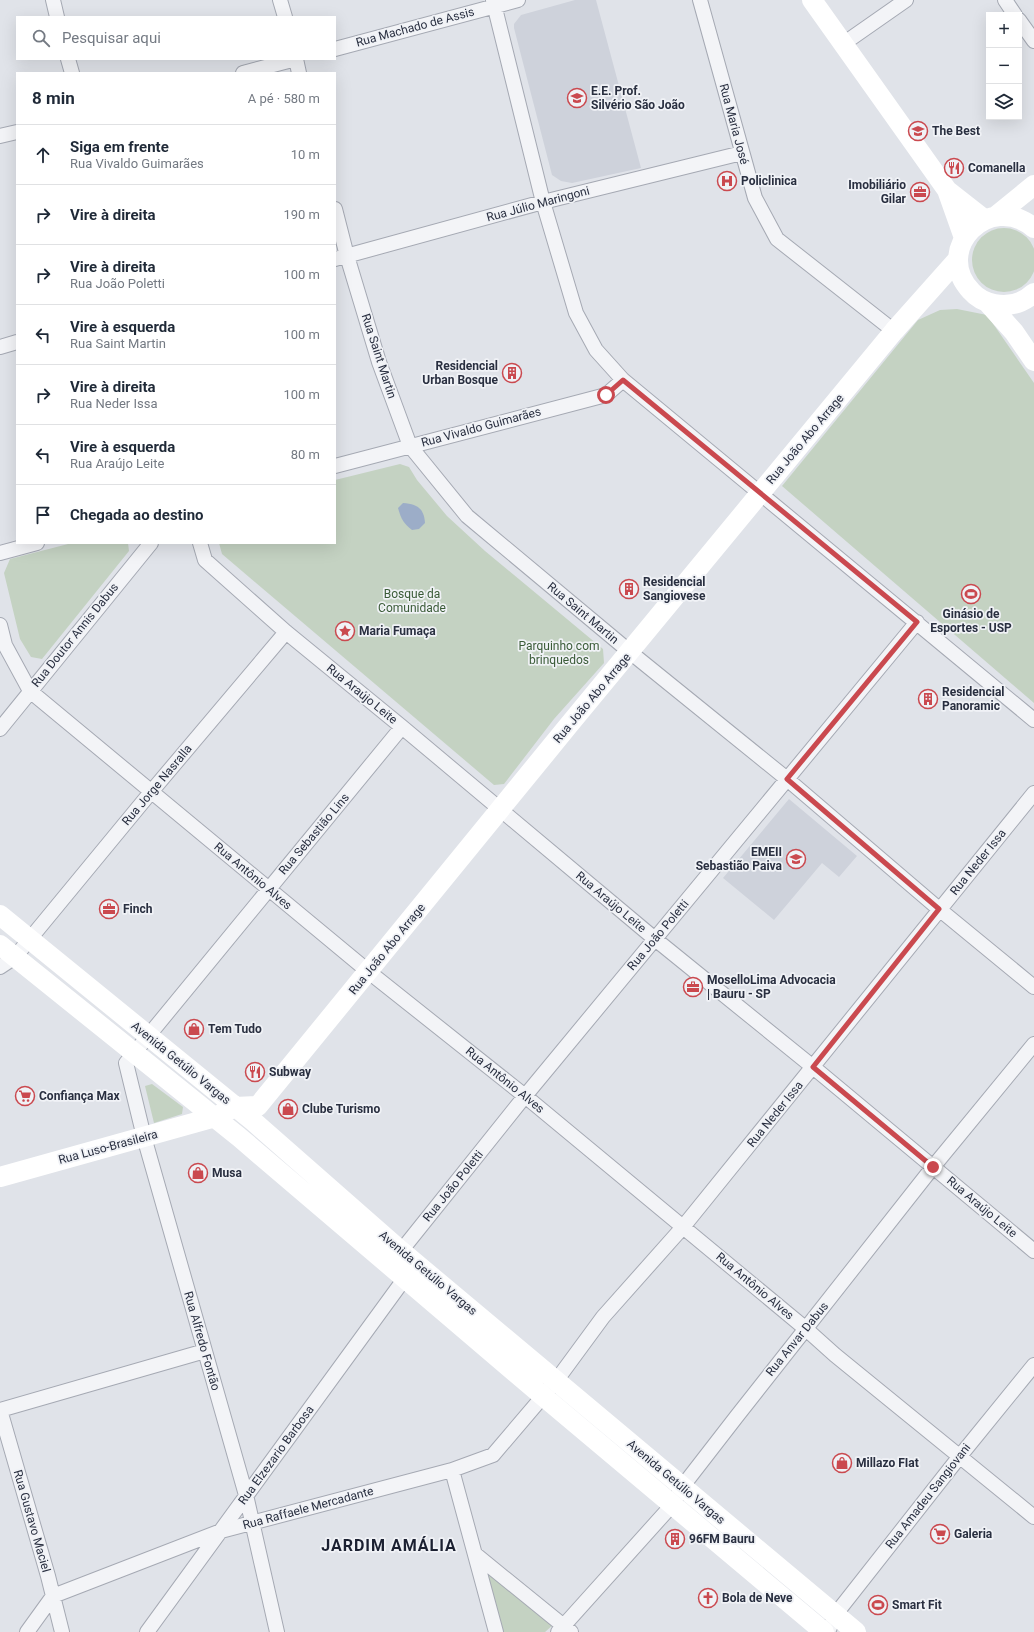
<!DOCTYPE html>
<html lang="pt">
<meta charset="utf-8">
<style>
:root{--surface:#fff;--page:#f6f6f7;--text:#1f2937;--muted:#747a83;--line:#e0e1e3}
body{margin:0;font-family:Roboto,sans-serif;background:var(--page);color:var(--text)}
.controls{position:absolute;right:12px;top:12px;display:grid;overflow:hidden;border-radius:0px;box-shadow:0 4px 16px #0002}
.controls button{width:36px;height:36px;display:grid;place-items:center;padding:0;border:0;border-bottom:1px solid var(--line);background:var(--surface);color:var(--text);font:20px sans-serif}
.stop{position:absolute;width:12px;height:12px;margin:-9px;border:3px solid #ca494f;border-radius:50%;background:#fff}
.stop.end{background:#ca494f;border-color:#fff;box-shadow:0 1px 4px #0008}
.list{margin:0;padding:0;list-style:none}
h2{display:flex;justify-content:space-between;align-items:center;height:52px;margin:0;padding:0 16px;font-size:17px}
h2 small{font-size:13px;font-weight:400;color:var(--muted)}
.list li{display:grid;grid-template-columns:26px 1fr auto;gap:12px;align-items:center;box-sizing:border-box;height:60px;padding:0 16px;border-top:1px solid var(--line)}
.list b{display:block;font-size:15px;white-space:nowrap}
.list p{margin:0;font-size:13px;white-space:nowrap;color:var(--muted)}
.list em{font-size:13px;font-style:normal;color:var(--muted)}
.icon{flex:none;width:22px;height:22px;fill:none;stroke:currentColor;stroke-width:2;stroke-linecap:round;stroke-linejoin:round}
.map{position:relative;flex:none;width:1034px;height:1632px;overflow:hidden}
.search{position:absolute;background:var(--surface);box-shadow:0 4px 16px #0002;left:16px;top:16px;width:320px;height:44px;display:flex;align-items:center;gap:10px;box-sizing:border-box;padding:0 14px;border-radius:0px;color:var(--muted);font-size:15px}
.panel{position:absolute;background:var(--surface);box-shadow:0 4px 16px #0002;left:16px;top:72px;width:320px;height:472px;border-radius:0px}
.map>svg:first-child{display:block}
.built{fill:#ced2db}
.green{fill:#c4d2c2}
.water{fill:#9cadc8}
.lines{fill:none;stroke-linecap:round;stroke-linejoin:round}
.street-casing{stroke:#a5a9b3;stroke-width:16}
.street{stroke:#f3f4f7;stroke-width:14}
.secondary{stroke:#fff;stroke-width:20}
.route{stroke:#ca494f;stroke-width:5}
.labels{text-anchor:middle;dominant-baseline:central;stroke-width:3.5;stroke-linejoin:round;paint-order:stroke}
.street-label{font-size:12px;fill:#292f40;stroke:#f0f2f6}
.poi-label{font-size:12px;font-weight:bold;fill:#292f40;stroke:#f0f2f6;text-anchor:start}
.park-label{font-size:12px;fill:#3a5b37;stroke:#f0f2f6}
.district-label{font-size:16px;font-weight:bold;letter-spacing:1px;fill:#1b2031;stroke:#f0f2f6}
</style>
<div class="map">
<svg width="1034" height="1632" viewBox="0 0 1034 1632">
<rect width="100%" height="100%" fill="#e0e3e9"/>
<path class="built" d="M575,0H596L641,168L572,183L561,181L552,175L514,28V24L521,15Z
M789,799L857,856L839,877L822,863L774,920L723,878Z"/>
<path class="green" d="M972 260a32 32 0 1 1 64 0a32 32 0 1 1-64 0Z
M957,309L987,315L1034,383V703L782,486L918,320L940,310Z
M400,464L409,467L417,480L447,516L485,551L603,649L604,663L554,719L504,784L494,785L222,554L219,543H335V480Z
M72,543H128L129,551L42,659L31,657L20,639L4,573L10,559Z
M152,1084L183,1107L182,1114L154,1123L145,1086Z
M486,1570L553,1625L545,1632H503Z"/>
<path class="water" d="M403,503C417,504 424,508 425,523L419,529L412,530C404,524 401,519 398,508Z"/>
<g class="lines">
<g class="street-casing">
<path id="street" d="M53,0L57,17
M280,0L285,17
M493,0L543,202L576,313L596,350L623,380L1034,720
M700,0L755,198L777,239L894,331
M1005,0L1015,15
M1019,20L1034,41
M843,44L906,0
M335,49L518,0
M68,59L72,73
M296,59L299,73
M243,73L296,59
M0,136L17,132
M335,209L347,256L379,362L410,446L467,516L630,652L787,779L939,909L1034,987
M335,259L543,202L742,153
M0,347L17,342
M335,466L606,395L623,380
M200,543L205,560L286,632L402,727L655,939L813,1067L1034,1251
M0,553L37,543
M0,625L5,645L30,691L369,972L525,1096L806,1329L835,1355L1034,1517
M0,729L151,543
M0,967L15,957L151,792L286,632
M401,1251L525,1096L917,622
M0,1410L48,1576L62,1632
M0,1410L205,1351
M452,1470L496,1632
M475,1554L571,1632
M27,1632L53,1596L221,1531L452,1470L493,1455L556,1381L603,1317L683,1227L1034,793
M147,1632L405,1278
M277,1632L246,1495L144,1137L126,1063L402,727
M558,1632L673,1504L682,1487L737,1416L933,1167L1034,1044
M828,1632L835,1615L960,1456L1034,1365"/>
</g>
<use href="#street" class="street"/>
<path class="secondary" d="M812,0L947,190L964,238
M947,190L984,219
M996,216L1034,185
M1034,228C989,190 932,250 971,291C977,298 985,302 994,304C1009,307 1023,303 1034,293
M988,303L1014,332L1034,361
M0,915L253,1121L401,1251L856,1632
M0,945L239,1137L544,1397L824,1632
M0,1177L215,1117L235,1107L258,1106L568,726L894,331L958,259"/>
</g>
<g class="lines">
<path class="route" d="M606,395L623,380L917,622L787,779L939,909L813,1067L933,1167"/>
</g>
<defs>
<g id="school-ring" transform="scale(1)"><circle r="9.5" fill="#f0f2f6" stroke="#ca494f" stroke-width="1.5"/><path d="M0-5L7-2L0 1L-7-2ZM-4 1L0 2.5L4 1V4Q0 6-4 4Z" fill="#ca494f"/></g>
<g id="restaurant-ring" transform="scale(1)"><circle r="9.5" fill="#f0f2f6" stroke="#ca494f" stroke-width="1.5"/><path d="M-5-6h1v4h1v-4h1v4h1v-4h1v5L-1.5 .5V6h-2V.5L-5-1ZM5-6V6H3V1.5H1.5Q1.5-4 5-6Z" fill="#ca494f"/></g>
<g id="hospital-ring" transform="scale(1)"><circle r="9.5" fill="#f0f2f6" stroke="#ca494f" stroke-width="1.5"/><path d="M-5-5h3v3.5h4V-5h3V5h-3V1.5h-4V5h-3Z" fill="#ca494f"/></g>
<g id="office-ring" transform="scale(1)"><circle r="9.5" fill="#f0f2f6" stroke="#ca494f" stroke-width="1.5"/><path d="M-6-3h4V-5.5h4V-3h4V5H-6ZM-1-4.5V-3h2v-1.5ZM-6 0V1H6V0Z" fill="#ca494f"/></g>
<g id="building-ring" transform="scale(1)"><circle r="9.5" fill="#f0f2f6" stroke="#ca494f" stroke-width="1.5"/><path d="M-4-6H4V6H1V3H-1V6H-4ZM-2.5-4.3h1.7v1.8h-1.7ZM.8-4.3h1.7v1.8H.8ZM-2.5-1h1.7V.8h-1.7ZM.8-1h1.7V.8H.8Z" fill="#ca494f"/></g>
<g id="stadium-ring" transform="scale(1)"><circle r="9.5" fill="#f0f2f6" stroke="#ca494f" stroke-width="1.5"/><path d="M0-5a6.5 5 0 1 0 0 10a6.5 5 0 1 0 0-10ZM-3.5-1.8h7v3.6h-7Z" fill="#ca494f"/></g>
<g id="sight-ring" transform="scale(1)"><circle r="9.5" fill="#f0f2f6" stroke="#ca494f" stroke-width="1.5"/><path d="M0-6L1.8-2.2L6-1.7L2.9 1.2L3.7 5.4L0 3.3L-3.7 5.4L-2.9 1.2L-6-1.7L-1.8-2.2Z" fill="#ca494f"/></g>
<g id="shop-ring" transform="scale(1)"><circle r="9.5" fill="#f0f2f6" stroke="#ca494f" stroke-width="1.5"/><path d="M-5-2.5h2.3a2.7 3.5 0 0 1 5.4 0H5L5.5 6h-11ZM-1.5-2.5h3a1.5 2.3 0 0 0-3 0Z" fill="#ca494f"/></g>
<g id="supermarket-ring" transform="scale(1)"><circle r="9.5" fill="#f0f2f6" stroke="#ca494f" stroke-width="1.5"/><path d="M-6-5.5h2.5l.6 2H6L4.5 2H-2.5L-4.4-4H-6ZM-1.5 3.2a1.3 1.3 0 1 0 .1 0ZM3 3.2a1.3 1.3 0 1 0 .1 0Z" fill="#ca494f"/></g>
<g id="church-ring" transform="scale(1)"><circle r="9.5" fill="#f0f2f6" stroke="#ca494f" stroke-width="1.5"/><path d="M-1.2-6h2.4v3.5h3.3v2.4h-3.3V6h-2.4V-.1h-3.3v-2.4h3.3Z" fill="#ca494f"/></g>
</defs>
<g fill-rule="evenodd">
<use href="#school-ring" x="577" y="98"/>
<use href="#school-ring" x="918" y="131"/>
<use href="#restaurant-ring" x="954" y="168"/>
<use href="#hospital-ring" x="727" y="181"/>
<use href="#office-ring" x="920" y="192"/>
<use href="#building-ring" x="512" y="373"/>
<use href="#building-ring" x="629" y="589"/>
<use href="#stadium-ring" x="971" y="594"/>
<use href="#sight-ring" x="345" y="631"/>
<use href="#building-ring" x="928" y="699"/>
<use href="#school-ring" x="796" y="859"/>
<use href="#office-ring" x="109" y="909"/>
<use href="#office-ring" x="693" y="987"/>
<use href="#shop-ring" x="194" y="1029"/>
<use href="#restaurant-ring" x="255" y="1072"/>
<use href="#supermarket-ring" x="25" y="1096"/>
<use href="#shop-ring" x="288" y="1109"/>
<use href="#shop-ring" x="198" y="1173"/>
<use href="#shop-ring" x="842" y="1463"/>
<use href="#supermarket-ring" x="940" y="1534"/>
<use href="#building-ring" x="675" y="1539"/>
<use href="#church-ring" x="708" y="1598"/>
<use href="#stadium-ring" x="878" y="1605"/>
</g>
<g class="labels">
<g class="street-label">
<text transform="translate(415 27) rotate(-15)">Rua Machado de Assis</text>
<text transform="translate(734 124) rotate(75)">Rua Maria José</text>
<text transform="translate(538 204) rotate(-15)">Rua Júlio Maringoni</text>
<text transform="translate(379 356) rotate(72)">Rua Saint Martin</text>
<text transform="translate(481 427) rotate(-15)">Rua Vivaldo Guimarães</text>
<text transform="translate(805 439) rotate(-50)">Rua João Abo Arrage</text>
<text transform="translate(583 613) rotate(40)">Rua Saint Martin</text>
<text transform="translate(75 635) rotate(-51)">Rua Doutor Annis Dabus</text>
<text transform="translate(362 694) rotate(39)">Rua Araújo Leite</text>
<text transform="translate(592 698) rotate(-50)">Rua João Abo Arrage</text>
<text transform="translate(157 785) rotate(-50)">Rua Jorge Nasralla</text>
<text transform="translate(314 834) rotate(-50)">Rua Sebastião Lins</text>
<text transform="translate(978 862) rotate(-51)">Rua Neder Issa</text>
<text transform="translate(253 876) rotate(40)">Rua Antônio Alves</text>
<text transform="translate(611 902) rotate(40)">Rua Araújo Leite</text>
<text transform="translate(658 935) rotate(-50)">Rua João Poletti</text>
<text transform="translate(387 949) rotate(-51)">Rua João Abo Arrage</text>
<text transform="translate(181 1063) rotate(39)">Avenida Getúlio Vargas</text>
<text transform="translate(505 1080) rotate(39)">Rua Antônio Alves</text>
<text transform="translate(775 1114) rotate(-51)">Rua Neder Issa</text>
<text transform="translate(108 1147) rotate(-15)">Rua Luso-Brasileira</text>
<text transform="translate(453 1186) rotate(-51)">Rua João Poletti</text>
<text transform="translate(982 1207) rotate(40)">Rua Araújo Leite</text>
<text transform="translate(428 1273) rotate(40)">Avenida Getúlio Vargas</text>
<text transform="translate(755 1286) rotate(40)">Rua Antônio Alves</text>
<text transform="translate(797 1339) rotate(-51)">Rua Anvar Dabus</text>
<text transform="translate(202 1341) rotate(74)">Rua Alfredo Fontão</text>
<text transform="translate(276 1455) rotate(-54)">Rua Elzezario Barbosa</text>
<text transform="translate(676 1482) rotate(40)">Avenida Getúlio Vargas</text>
<text transform="translate(928 1496) rotate(-52)">Rua Amadeu Sangiovani</text>
<text transform="translate(308 1508) rotate(-15)">Rua Raffaele Mercadante</text>
<text transform="translate(32 1521) rotate(74)">Rua Gustavo Maciel</text>
</g>
<g class="poi-label">
<text x="591" y="91">E.E. Prof.<tspan x="591" dy="14">Silvério São João</tspan></text>
<text x="932" y="131">The Best</text>
<text x="968" y="168">Comanella</text>
<text x="741" y="181">Policlinica</text>
<text x="906" y="185" text-anchor="end">Imobiliário<tspan x="906" dy="14">Gilar</tspan></text>
<text x="498" y="366" text-anchor="end">Residencial<tspan x="498" dy="14">Urban Bosque</tspan></text>
<text x="643" y="582">Residencial<tspan x="643" dy="14">Sangiovese</tspan></text>
<text x="971" y="614" text-anchor="middle">Ginásio de<tspan x="971" dy="14">Esportes - USP</tspan></text>
<text x="359" y="631">Maria Fumaça</text>
<text x="942" y="692">Residencial<tspan x="942" dy="14">Panoramic</tspan></text>
<text x="782" y="852" text-anchor="end">EMEII<tspan x="782" dy="14">Sebastião Paiva</tspan></text>
<text x="123" y="909">Finch</text>
<text x="707" y="980">MoselloLima Advocacia<tspan x="707" dy="14">| Bauru - SP</tspan></text>
<text x="208" y="1029">Tem Tudo</text>
<text x="269" y="1072">Subway</text>
<text x="39" y="1096">Confiança Max</text>
<text x="302" y="1109">Clube Turismo</text>
<text x="212" y="1173">Musa</text>
<text x="856" y="1463">Millazo FIat</text>
<text x="954" y="1534">Galeria</text>
<text x="689" y="1539">96FM Bauru</text>
<text x="722" y="1598">Bola de Neve</text>
<text x="892" y="1605">Smart Fit</text>
</g>
<g class="park-label">
<text x="412" y="594">Bosque da<tspan x="412" dy="14">Comunidade</tspan></text>
<text x="559" y="646">Parquinho com<tspan x="559" dy="14">brinquedos</tspan></text>
</g>
<g class="district-label">
<text x="389" y="1545">JARDIM AMÁLIA</text>
</g>
</g>
</svg>
<div class="controls">
<button>+</button>
<button>−</button>
<button><svg class="icon" aria-label="layers" viewBox="0 0 24 24"><path d="M12 4l9 5-9 5-9-5zM3 14l9 5 9-5"/></svg></button>
</div>
<div class="stop" style="left:606px;top:395px"></div>
<div class="stop end" style="left:933px;top:1167px"></div>
<div class="search"><svg class="icon" aria-label="search" viewBox="0 0 24 24"><circle cx="10" cy="10" r="6"/><path d="M15 15l6 6"/></svg>Pesquisar aqui</div>
<section class="panel">
<h2>8 min<small>A pé · 580 m</small></h2>
<ul class="list">
<li><svg class="icon" aria-label="ahead" viewBox="0 0 24 24"><path d="M12 20V5M6 11l6-6 6 6"/></svg><div><b>Siga em frente</b><p>Rua Vivaldo Guimarães</p></div><em>10 m</em></li>
<li><svg class="icon" aria-label="right" viewBox="0 0 24 24"><path d="M7 20v-9h11M14 6l5 5-5 5"/></svg><div><b>Vire à direita</b></div><em>190 m</em></li>
<li><svg class="icon" aria-label="right" viewBox="0 0 24 24"><path d="M7 20v-9h11M14 6l5 5-5 5"/></svg><div><b>Vire à direita</b><p>Rua João Poletti</p></div><em>100 m</em></li>
<li><svg class="icon" aria-label="left" viewBox="0 0 24 24"><path d="M17 20v-9H6M10 6l-5 5 5 5"/></svg><div><b>Vire à esquerda</b><p>Rua Saint Martin</p></div><em>100 m</em></li>
<li><svg class="icon" aria-label="right" viewBox="0 0 24 24"><path d="M7 20v-9h11M14 6l5 5-5 5"/></svg><div><b>Vire à direita</b><p>Rua Neder Issa</p></div><em>100 m</em></li>
<li><svg class="icon" aria-label="left" viewBox="0 0 24 24"><path d="M17 20v-9H6M10 6l-5 5 5 5"/></svg><div><b>Vire à esquerda</b><p>Rua Araújo Leite</p></div><em>80 m</em></li>
<li><svg class="icon" aria-label="arrive" viewBox="0 0 24 24"><path d="M6 21V4h12l-3 4 3 4H6"/></svg><div><b>Chegada ao destino</b></div></li>
</ul>
</section>
</div>
